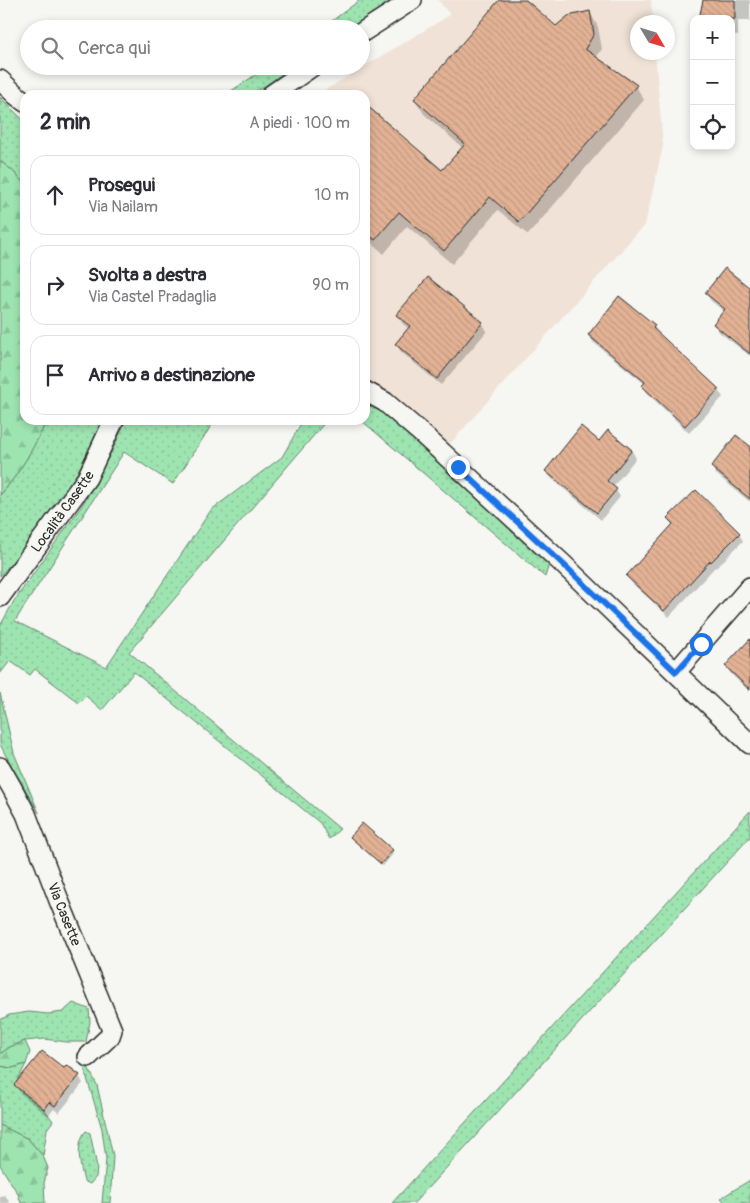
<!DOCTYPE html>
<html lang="it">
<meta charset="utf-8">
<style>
:root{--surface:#fff;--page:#f2f2f3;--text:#2b2b33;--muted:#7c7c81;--line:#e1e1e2}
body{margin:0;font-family:Pangolin,sans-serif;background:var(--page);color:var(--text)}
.controls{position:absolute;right:15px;top:15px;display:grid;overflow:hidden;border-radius:10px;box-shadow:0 2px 8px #0003}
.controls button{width:45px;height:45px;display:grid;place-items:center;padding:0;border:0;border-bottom:1px solid var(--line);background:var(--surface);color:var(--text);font:25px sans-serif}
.compass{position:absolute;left:630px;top:15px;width:45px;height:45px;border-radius:50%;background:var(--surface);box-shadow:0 2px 8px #0003;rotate:128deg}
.stop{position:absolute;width:15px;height:15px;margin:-11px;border:4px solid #1a73e8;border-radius:50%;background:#fff}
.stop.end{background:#1a73e8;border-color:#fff;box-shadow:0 1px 5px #0008}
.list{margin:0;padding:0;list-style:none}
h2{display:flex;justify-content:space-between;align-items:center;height:65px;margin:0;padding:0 20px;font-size:21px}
h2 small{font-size:16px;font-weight:400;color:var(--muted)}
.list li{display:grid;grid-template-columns:32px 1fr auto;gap:15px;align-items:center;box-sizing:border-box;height:80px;margin:0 10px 10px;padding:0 10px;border:1px solid var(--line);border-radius:15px}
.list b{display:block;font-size:19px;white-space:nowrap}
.list p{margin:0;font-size:16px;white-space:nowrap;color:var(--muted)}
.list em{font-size:16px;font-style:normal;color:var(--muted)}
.icon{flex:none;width:28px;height:28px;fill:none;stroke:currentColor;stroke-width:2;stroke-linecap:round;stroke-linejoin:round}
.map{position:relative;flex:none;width:750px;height:1203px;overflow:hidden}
.search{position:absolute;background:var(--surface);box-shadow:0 2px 8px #0003;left:20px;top:20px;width:350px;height:55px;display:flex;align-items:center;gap:12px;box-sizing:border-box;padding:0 18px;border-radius:28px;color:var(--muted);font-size:19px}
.panel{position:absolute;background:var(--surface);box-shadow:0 2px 8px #0003;left:20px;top:90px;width:350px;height:335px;border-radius:15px}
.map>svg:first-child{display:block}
.built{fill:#f0e2d6}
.grass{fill:url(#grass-dots);stroke:#64886e}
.forest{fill:url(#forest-firs);stroke:#64886e}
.shadow{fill:#0003}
.building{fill:url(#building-back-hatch);stroke:#2b2b2b}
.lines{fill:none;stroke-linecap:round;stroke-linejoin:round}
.street-casing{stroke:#2b2b2b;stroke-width:22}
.street{stroke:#f6f6f2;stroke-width:19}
.route{stroke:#1a73e8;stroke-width:6}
.labels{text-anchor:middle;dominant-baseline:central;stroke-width:5;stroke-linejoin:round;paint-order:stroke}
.street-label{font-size:14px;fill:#2b2b2b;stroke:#f6f6f2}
</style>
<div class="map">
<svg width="750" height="1203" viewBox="0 0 750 1203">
<defs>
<pattern id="grass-dots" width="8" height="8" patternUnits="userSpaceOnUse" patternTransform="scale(1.25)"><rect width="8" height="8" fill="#9ee4b1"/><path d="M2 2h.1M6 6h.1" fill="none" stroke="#88c498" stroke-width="1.8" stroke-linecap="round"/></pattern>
<pattern id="forest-firs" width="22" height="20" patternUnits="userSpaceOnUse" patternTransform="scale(1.25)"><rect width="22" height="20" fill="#9ee4b1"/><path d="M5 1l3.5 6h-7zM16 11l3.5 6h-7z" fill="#88c498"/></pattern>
<pattern id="building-back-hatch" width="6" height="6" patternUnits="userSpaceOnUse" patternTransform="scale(1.25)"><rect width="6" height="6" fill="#e3b295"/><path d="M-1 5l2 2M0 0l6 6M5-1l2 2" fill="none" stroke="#c39981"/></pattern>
</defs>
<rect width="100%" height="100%" fill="#f6f6f2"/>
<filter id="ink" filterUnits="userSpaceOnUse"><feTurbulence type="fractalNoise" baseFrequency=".02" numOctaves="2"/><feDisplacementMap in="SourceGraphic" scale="10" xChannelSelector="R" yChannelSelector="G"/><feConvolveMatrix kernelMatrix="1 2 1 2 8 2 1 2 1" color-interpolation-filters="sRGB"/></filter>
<g filter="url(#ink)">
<path class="built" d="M438,0H651L653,22H638V52L655,53L663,146L645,224L448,446L392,398L365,381V95H317L450,15Z"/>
<path class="grass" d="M360,0H392L350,29H321Z
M269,66H294L251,95H225Z
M0,97L20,117L25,121V185L13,171L0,161Z
M365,400L381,411L549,564L545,577L361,420H365Z
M47,420H105L75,477L54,510L39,531L0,576V495C20,473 34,447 47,420Z
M126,420H215L173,484L124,452L15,621L106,667L211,510L282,457L303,420H327L129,652L340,829L329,839L320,823L134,672L102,710L86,696L79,703L35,669L30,675L10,661L0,674V626L14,601L83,504L114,447Z
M0,693L14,753L39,813L6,756L0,744Z
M750,811V837L414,1203H392Z
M73,1003L89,1009L90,1022L86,1042H67L44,1039L25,1041L10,1047L0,1054V1020L9,1015L29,1012L48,1014L63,1012Z
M26,1064L15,1085L44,1109L53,1121L47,1129L43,1156L28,1139L0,1125V1066L12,1068Z
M87,1065L97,1085L113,1156L110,1203H102L106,1159L102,1129L84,1068Z
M86,1131L90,1133L97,1167L96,1177L90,1184L84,1181C80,1166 75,1143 86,1131Z
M750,1180V1203H726L721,1198Z"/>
<path class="forest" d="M0,161L13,171L25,185V420H47C34,447 20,473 0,495Z
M25,1041L30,1052L26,1064L12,1068L0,1066V1054L10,1047Z
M0,1125L28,1139L43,1156L48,1168L44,1183L45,1203H21L18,1194L0,1165Z"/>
<path class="shadow" d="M500,0H524L556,28L590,12L598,27L602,49L596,58L636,86L644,100L528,235L498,210L452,264L407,226L384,254L365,237V118L443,172L463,148L424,114L415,99Z
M704,0H750V21H738V36L731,35V19H695V16L701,15Z
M429,278L482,323L487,331L441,385L401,352L397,344L409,329L402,323L398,315Z
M750,290V356L719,332L715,324L725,312L711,301L706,294Z
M654,326L658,334L718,390L723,397L689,433L647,393L643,386L645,384L593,342L589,335Z
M608,432L632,451L636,458L613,487L616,490L620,497L601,520L551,478L547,471L599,442Z
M750,448V502L716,474L712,467Z
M669,519L739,534L743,541L716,568L715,567L669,617L632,583L628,576L673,526Z
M750,641V692L731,674L726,666Z
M354,840L392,851L393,854L383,866Z
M64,1070L79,1076L83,1083L59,1113L54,1109L48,1116L20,1093L16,1085Z
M5,1195L10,1203H0V1196Z"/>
<path class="building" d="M499,0H526L556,26L568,16L590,11L594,34L585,49L637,85L519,222L490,197L444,251L399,212L375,240L365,232V104L442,170L465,144L414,99Z
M703,0H735V19H699Z
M725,268L750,288V354L713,324L725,309L705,293Z
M428,277L483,322L437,379L395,344L410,326L396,315Z
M619,296L655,325L653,328L719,389L685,426L642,386L645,382L588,335Z
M581,426L599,441L608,430L632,450L607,481L617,489L597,513L545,471Z
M736,435L750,446V499L711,467Z
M696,490L740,533L711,562L710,561L664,611L626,576L673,524L667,518Z
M750,639V690L725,666Z
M362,823L393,850L381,864L350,837Z
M42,1051L64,1068L67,1065L80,1075L55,1106L49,1102L44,1109L14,1085Z"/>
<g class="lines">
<g class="street-casing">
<g id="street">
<path d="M361,33L412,0"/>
<path d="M0,80L16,95L25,102"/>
<path d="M271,95L313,66"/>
<path d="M365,391L385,402L420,432L458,467L564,565L750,744"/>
<path id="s1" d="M0,597L87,478L114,420"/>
<path d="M676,672L750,587"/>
<path id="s2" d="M0,767L12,788L26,814L60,903L112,1030L110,1036L88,1057"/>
</g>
</g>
<use href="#street" class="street"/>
</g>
</g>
<g class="lines" filter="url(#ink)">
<path class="route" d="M458,467L564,565L676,672L701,644"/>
</g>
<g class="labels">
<g class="street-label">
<text stroke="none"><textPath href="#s1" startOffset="106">Località Casette</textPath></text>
<text stroke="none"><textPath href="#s2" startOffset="161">Via Casette</textPath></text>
</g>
</g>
</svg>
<div class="controls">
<button>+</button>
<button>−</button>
<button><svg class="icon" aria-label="locate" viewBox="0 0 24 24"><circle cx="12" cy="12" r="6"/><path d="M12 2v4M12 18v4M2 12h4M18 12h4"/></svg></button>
</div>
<svg class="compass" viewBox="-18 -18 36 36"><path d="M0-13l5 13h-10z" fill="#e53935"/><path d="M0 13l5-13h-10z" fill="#7c7c81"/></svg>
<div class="stop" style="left:701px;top:644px"></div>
<div class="stop end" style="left:458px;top:467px"></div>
<div class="search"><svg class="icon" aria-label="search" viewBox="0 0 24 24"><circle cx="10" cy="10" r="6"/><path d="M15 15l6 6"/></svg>Cerca qui</div>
<section class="panel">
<h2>2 min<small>A piedi · 100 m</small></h2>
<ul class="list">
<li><svg class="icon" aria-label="ahead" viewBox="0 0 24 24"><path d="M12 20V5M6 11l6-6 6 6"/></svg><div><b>Prosegui</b><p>Via Nailam</p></div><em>10 m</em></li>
<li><svg class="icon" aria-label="right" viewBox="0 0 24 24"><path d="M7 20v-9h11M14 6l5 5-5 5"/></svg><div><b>Svolta a destra</b><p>Via Castel Pradaglia</p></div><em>90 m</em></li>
<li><svg class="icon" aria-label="arrive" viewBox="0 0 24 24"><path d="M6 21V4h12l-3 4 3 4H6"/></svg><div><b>Arrivo a destinazione</b></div></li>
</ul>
</section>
</div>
